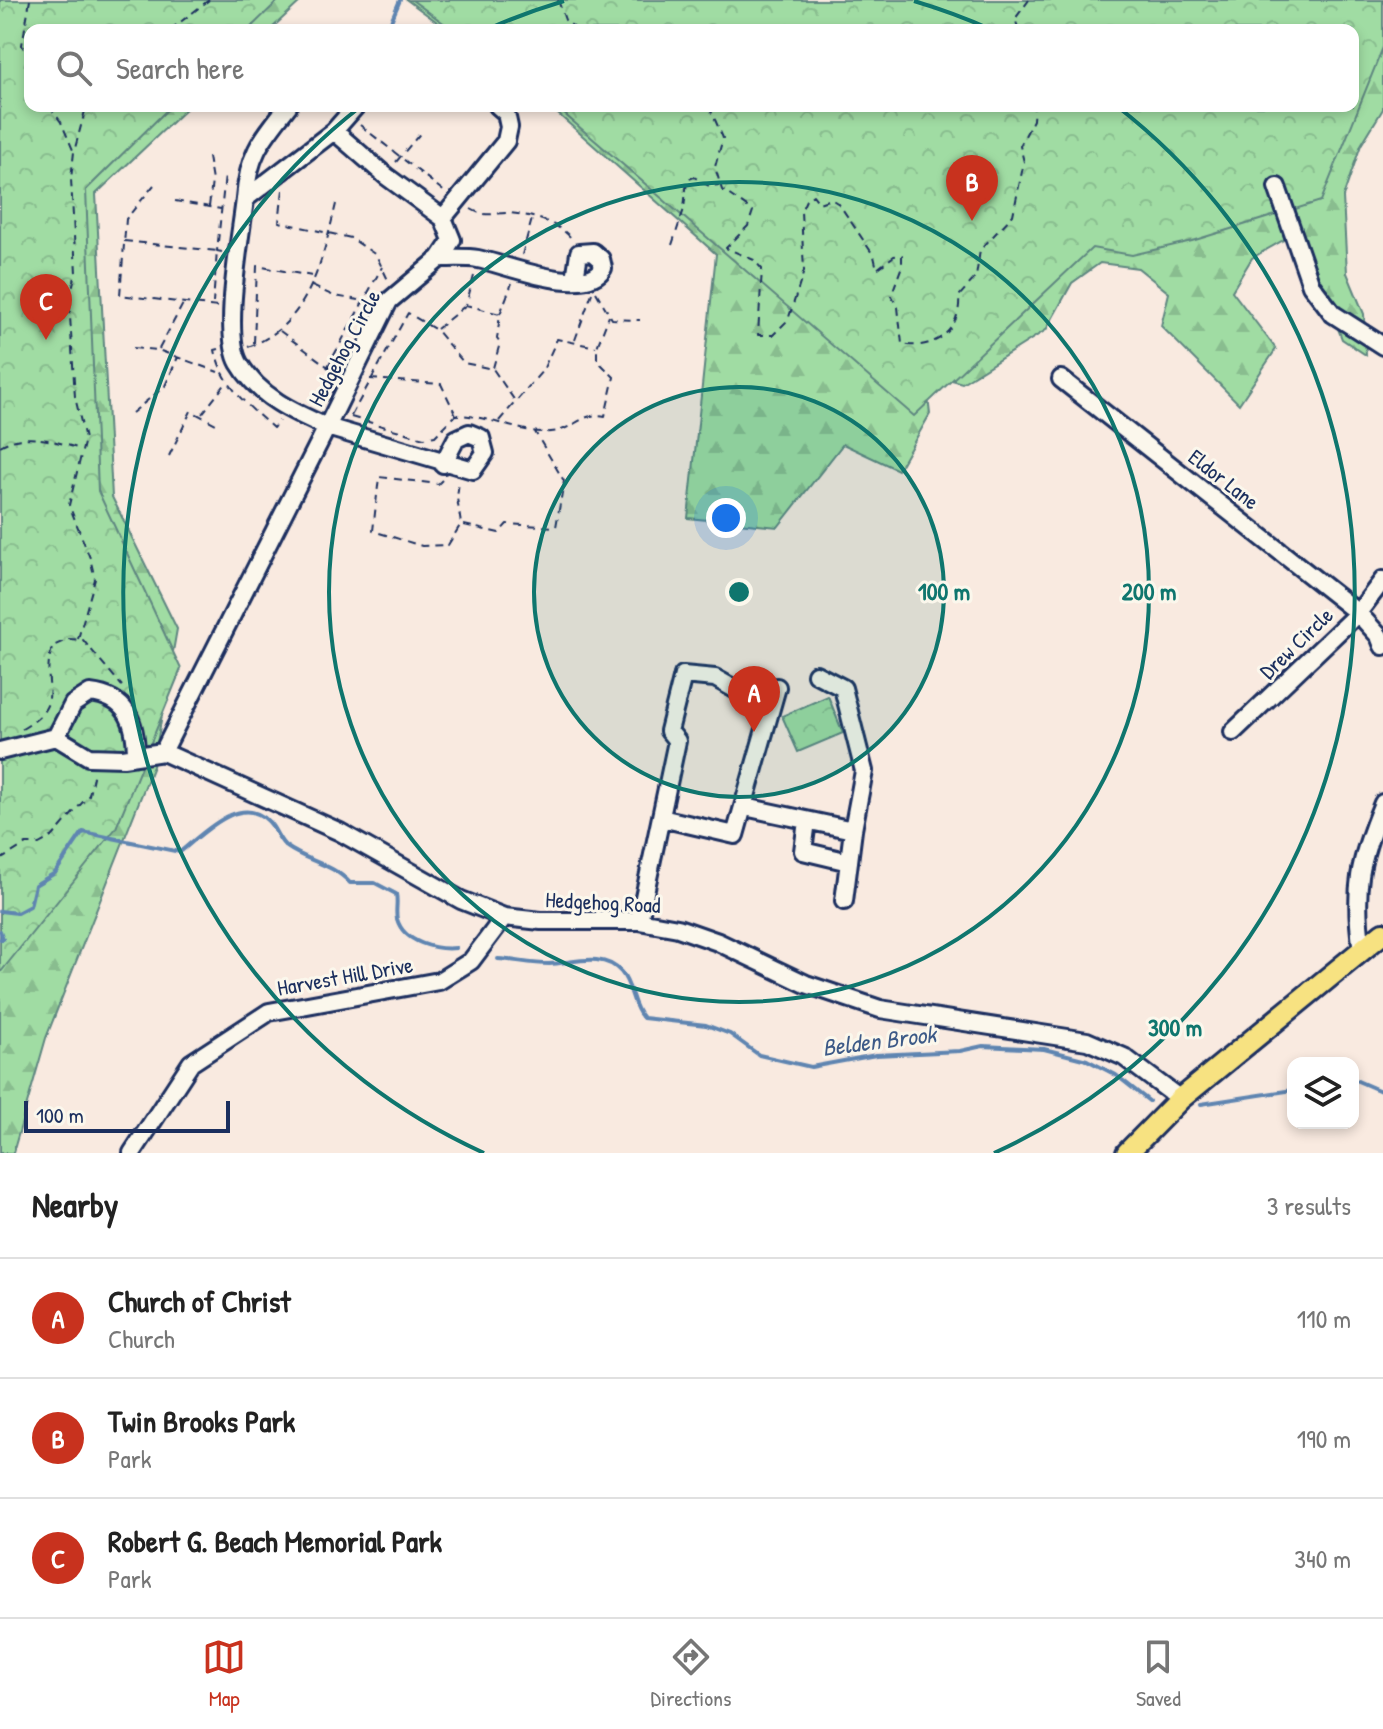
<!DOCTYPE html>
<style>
:root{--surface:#fff;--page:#f6f6f6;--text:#222;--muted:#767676;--line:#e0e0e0;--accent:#c8321e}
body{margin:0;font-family:"Patrick Hand",sans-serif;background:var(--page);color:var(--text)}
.controls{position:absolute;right:24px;bottom:24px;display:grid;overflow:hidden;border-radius:16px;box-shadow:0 4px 12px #0003}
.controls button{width:72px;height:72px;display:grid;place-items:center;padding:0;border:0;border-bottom:2px solid var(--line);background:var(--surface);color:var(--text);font:40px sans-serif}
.scale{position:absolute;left:24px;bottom:20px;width:206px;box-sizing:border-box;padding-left:8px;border:4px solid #1b2f5e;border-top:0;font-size:22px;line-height:28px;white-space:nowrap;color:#1b2f5e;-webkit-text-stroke:6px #fbf7ec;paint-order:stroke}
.you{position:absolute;left:726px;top:518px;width:28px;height:28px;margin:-20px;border:6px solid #fff;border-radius:50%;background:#1a73e8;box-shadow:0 0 0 12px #1a73e833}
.badge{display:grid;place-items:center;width:52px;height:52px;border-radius:50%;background:var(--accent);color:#fff;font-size:26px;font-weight:700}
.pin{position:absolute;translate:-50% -66px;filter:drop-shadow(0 2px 4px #0008)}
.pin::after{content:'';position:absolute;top:42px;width:28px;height:24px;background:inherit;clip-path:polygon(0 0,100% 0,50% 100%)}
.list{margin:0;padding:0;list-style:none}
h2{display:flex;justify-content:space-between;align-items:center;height:104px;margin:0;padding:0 32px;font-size:34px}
h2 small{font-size:26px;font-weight:400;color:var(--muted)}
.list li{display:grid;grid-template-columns:52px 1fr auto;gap:24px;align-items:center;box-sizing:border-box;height:120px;padding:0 32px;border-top:2px solid var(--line)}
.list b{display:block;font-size:30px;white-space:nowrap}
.list p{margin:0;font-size:26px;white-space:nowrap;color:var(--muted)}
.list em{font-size:26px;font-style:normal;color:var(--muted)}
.icon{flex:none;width:44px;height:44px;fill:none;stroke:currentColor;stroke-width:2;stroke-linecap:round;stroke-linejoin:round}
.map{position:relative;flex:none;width:1383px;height:1153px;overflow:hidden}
.search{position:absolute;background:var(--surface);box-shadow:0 4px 12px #0003;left:24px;right:24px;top:24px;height:88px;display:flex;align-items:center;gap:20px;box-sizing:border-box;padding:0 28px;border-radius:16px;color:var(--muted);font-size:30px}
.sheet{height:464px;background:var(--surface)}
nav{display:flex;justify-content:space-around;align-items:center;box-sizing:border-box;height:112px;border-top:2px solid var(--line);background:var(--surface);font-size:22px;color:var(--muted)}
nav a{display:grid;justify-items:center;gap:4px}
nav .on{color:var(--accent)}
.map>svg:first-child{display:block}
.forest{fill:url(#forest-firs);stroke:#5e8680;stroke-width:2}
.park{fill:url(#park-crowns);stroke:#5e8680;stroke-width:2}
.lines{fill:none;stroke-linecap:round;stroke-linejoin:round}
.stream{stroke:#5f85b1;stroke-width:4}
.minor-casing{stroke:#1b2f5e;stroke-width:22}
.major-casing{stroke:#1b2f5e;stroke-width:26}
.path{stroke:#1b2f5e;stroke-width:2;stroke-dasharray:8 6;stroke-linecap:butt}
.minor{stroke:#fbf7ec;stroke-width:16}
.major{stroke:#f7e281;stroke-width:20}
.ring{fill:none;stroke:#0f766e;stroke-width:4}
.labels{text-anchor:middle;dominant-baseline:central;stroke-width:6;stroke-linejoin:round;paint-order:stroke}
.street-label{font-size:22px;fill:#1b2f5e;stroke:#fbf7ec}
.water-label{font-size:24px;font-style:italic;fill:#3d5a87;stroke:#fbf7ec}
.centre{fill:#0f766e;stroke:#fbf7ec;stroke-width:4}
.ring-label{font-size:24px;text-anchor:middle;font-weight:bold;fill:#0f766e;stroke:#fbf7ec;stroke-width:6;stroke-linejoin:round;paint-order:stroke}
</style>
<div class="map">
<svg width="1383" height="1153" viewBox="0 0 1383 1153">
<defs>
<pattern id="forest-firs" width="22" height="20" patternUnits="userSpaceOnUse" patternTransform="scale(2)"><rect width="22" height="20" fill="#a0dca3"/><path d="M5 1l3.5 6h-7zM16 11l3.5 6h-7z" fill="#89bd8f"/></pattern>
<pattern id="park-crowns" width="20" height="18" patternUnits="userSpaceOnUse" patternTransform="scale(2)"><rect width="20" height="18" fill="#a0dca3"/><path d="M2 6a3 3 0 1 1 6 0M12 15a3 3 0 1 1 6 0" fill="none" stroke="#89bd8f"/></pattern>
</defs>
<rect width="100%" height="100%" fill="#f9eae0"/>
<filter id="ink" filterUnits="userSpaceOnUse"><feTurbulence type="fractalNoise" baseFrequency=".0125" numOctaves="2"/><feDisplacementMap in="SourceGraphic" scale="16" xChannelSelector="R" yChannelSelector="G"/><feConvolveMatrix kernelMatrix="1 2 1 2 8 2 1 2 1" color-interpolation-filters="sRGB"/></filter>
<g filter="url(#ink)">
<path class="forest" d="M0,0H302L270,30H30V106H189L96,194L112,497L177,629L153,766L46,1038L13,1153H0Z
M407,0H1383V109L1361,145L1343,197L1347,273L1364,314L1366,355L1342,339L1301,230L1252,258L1232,291L1276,349L1239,404L1161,326L1169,293L1138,268L1100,263L1072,283L1046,330L962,383L945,378L928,397L930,414L898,470L843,444L778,527L688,518L716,254L549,106H1353V30H448Z"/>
<path class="park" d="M0,0H279L248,30H30V106H171L86,190L98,491L181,669L116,828L0,973Z
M412,0H1383V47L1321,201L1192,241L1132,255L1092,248L914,416L555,106H1353V30H453Z
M828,696L843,733L798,752L782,716Z"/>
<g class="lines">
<path class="stream" d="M391,21L400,0
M0,911L17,913L30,906L35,885L55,873L83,832L180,852C203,834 241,792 269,822C276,829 279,842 287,847C308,862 332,863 350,883H375L396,894C398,903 395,911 397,919C404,943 436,950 456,948
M0,931L3,939H0
M498,959C515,960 532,964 549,964C573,963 603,951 621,972C633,986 631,1005 643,1018L706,1025L730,1034L759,1055L811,1067L876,1055L960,1051L983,1046L1044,1049L1087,1060L1116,1075L1149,1101
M1353,1079L1383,1092
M1201,1104L1293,1090"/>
<g class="minor-casing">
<path id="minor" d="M334,131L386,176L443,218L452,240L440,258L389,301L327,427C293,412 259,397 239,363C222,333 241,236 245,199Z
M334,131L356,106
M1277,187L1311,285L1333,314L1383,346
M245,199C248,155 261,140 288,106
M443,218L506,141L509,127L506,113L498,106
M440,258C452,258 466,257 478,259C505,264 586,298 603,268L601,259L593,252L579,253L575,279
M1061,379L1358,613L1379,636L1383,646
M816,674L843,688L864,771L853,830
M1233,732L1358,613L1383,580
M56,737L73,704L90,693C127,697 136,722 136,756
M0,751L56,737L89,757L123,758L163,752L340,832L461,900L504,917L541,921H639L678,928L718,942L806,984L880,1009L1087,1041L1124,1057L1180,1099
M163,752L327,427L473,470L485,453L481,438L469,433L456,439L443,464
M745,807L853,830L844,901
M661,818L735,835L777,687
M807,821L803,851L849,862
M639,921L677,741L669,731L683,675L715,678L770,709
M1362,951C1353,889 1359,861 1383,803
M132,1153L191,1063L269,1012L439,981L471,961L504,917"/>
</g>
<g class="major-casing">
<path id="major" d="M1127,1153L1180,1099L1383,933"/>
</g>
<path class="path" d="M30,0L22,45L30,64
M558,0L565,20L577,30
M170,30L209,0
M1019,30L1015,19L1029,0
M49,106L61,122L73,150
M709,106L723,138L715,167L722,190L753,211L748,226L726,248L754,260L762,269L758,335H773L788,320L804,271L801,211L806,200L813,195L819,203L831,199L839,204L874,256L877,269L894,256L902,255V266L891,296L898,307L902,344C934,351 962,330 959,296L976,277L980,250L1013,215L1024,162L1020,146L1033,120L1034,106
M360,125L446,193
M208,157L212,181L209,207
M396,162L423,130
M154,185L126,219L120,295L218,307
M283,190L279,222L351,238L376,255L389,282
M175,201L221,209
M471,209C487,218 491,213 507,213C528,214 558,222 571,238
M124,241L217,251L213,303
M672,245L684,209L687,180L694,177L709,186L719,185
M222,252L217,251L225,175
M522,255L532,219
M474,276L466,305L500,314
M312,286L334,296L359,300
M596,292L612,319L640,320
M437,329L466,305
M280,331L335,372
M575,340L592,293
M254,343L257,266L312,276
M248,347C309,325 322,261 336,204
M133,348L158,350L218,372
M159,349L184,302
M219,349L215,350C223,386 246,404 273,428L279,421
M327,368L382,267
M493,368L500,343L497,339L500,314L512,283
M370,379L441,384L456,415
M132,413L165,386L178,357
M202,414L227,382
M351,416L408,313L436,330L464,363L493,369L515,401
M351,417L424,438L435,436L456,415C488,415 519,434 551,432C573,431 582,411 605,416L614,377L597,360V347L609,316
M499,421L543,370L557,339L596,347
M0,446C27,431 53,441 81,449
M169,456L191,411L216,424
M442,480L438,484L379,477L373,531L422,546L448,545L461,524L457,498L459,481
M464,525L499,533L507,524L556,527L564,481L535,432
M78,639L95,579L90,558L69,505L85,439L75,397L69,300L76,273L71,179L74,152L85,111L90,106
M22,729C69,702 38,684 53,646L69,639L83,640L122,686
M0,860L26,844H39L53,836L89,795L94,772"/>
<use href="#minor" class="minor"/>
<use href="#major" class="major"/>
</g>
</g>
<circle cx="739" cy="592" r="205" fill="#0f766e" fill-opacity=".12"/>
<g class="ring">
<circle cx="739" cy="592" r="205"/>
<circle cx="739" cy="592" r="410"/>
<path d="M484 1153A616 616 0 0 1 360 107M488 29A616 616 0 0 1 564 1M914 1A616 616 0 0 1 990 29M1118 107A616 616 0 0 1 994 1153"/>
</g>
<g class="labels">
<g class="street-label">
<text transform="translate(344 348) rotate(-62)">Hedgehog Circle</text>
<text transform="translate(1224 479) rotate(38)">Eldor Lane</text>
<text transform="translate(1296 643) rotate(-44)">Drew Circle</text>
<text transform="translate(603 902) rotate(3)">Hedgehog Road</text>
<text transform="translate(345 976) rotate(-10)">Harvest Hill Drive</text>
</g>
<g class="water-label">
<text transform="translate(879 1040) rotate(-7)">Belden Brook</text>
</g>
</g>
<circle cx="739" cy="592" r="12" class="centre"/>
<g class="ring-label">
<text x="944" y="600">100 m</text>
<text x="1149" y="600">200 m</text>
<text x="1175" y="1036">300 m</text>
</g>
</svg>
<div class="controls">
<button><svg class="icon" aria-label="layers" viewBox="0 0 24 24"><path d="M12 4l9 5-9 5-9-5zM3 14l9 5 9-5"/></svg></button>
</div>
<div class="scale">100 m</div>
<div class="you"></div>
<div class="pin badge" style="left:754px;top:732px">A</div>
<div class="pin badge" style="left:972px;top:221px">B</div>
<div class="pin badge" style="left:46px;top:340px">C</div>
<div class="search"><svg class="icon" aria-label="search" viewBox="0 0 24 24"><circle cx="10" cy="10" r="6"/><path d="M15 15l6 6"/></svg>Search here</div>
</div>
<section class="sheet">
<h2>Nearby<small>3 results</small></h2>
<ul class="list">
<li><span class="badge">A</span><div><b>Church of Christ</b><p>Church</p></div><em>110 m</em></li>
<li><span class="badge">B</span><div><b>Twin Brooks Park</b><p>Park</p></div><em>190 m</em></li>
<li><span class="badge">C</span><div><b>Robert G. Beach Memorial Park</b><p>Park</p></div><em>340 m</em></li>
</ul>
</section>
<nav>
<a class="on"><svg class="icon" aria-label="map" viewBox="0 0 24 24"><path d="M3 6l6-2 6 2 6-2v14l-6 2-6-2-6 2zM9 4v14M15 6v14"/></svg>Map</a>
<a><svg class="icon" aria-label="directions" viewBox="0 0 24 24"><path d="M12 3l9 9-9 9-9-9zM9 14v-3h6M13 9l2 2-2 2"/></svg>Directions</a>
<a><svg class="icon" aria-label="saved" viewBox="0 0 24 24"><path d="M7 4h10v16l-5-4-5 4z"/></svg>Saved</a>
</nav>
